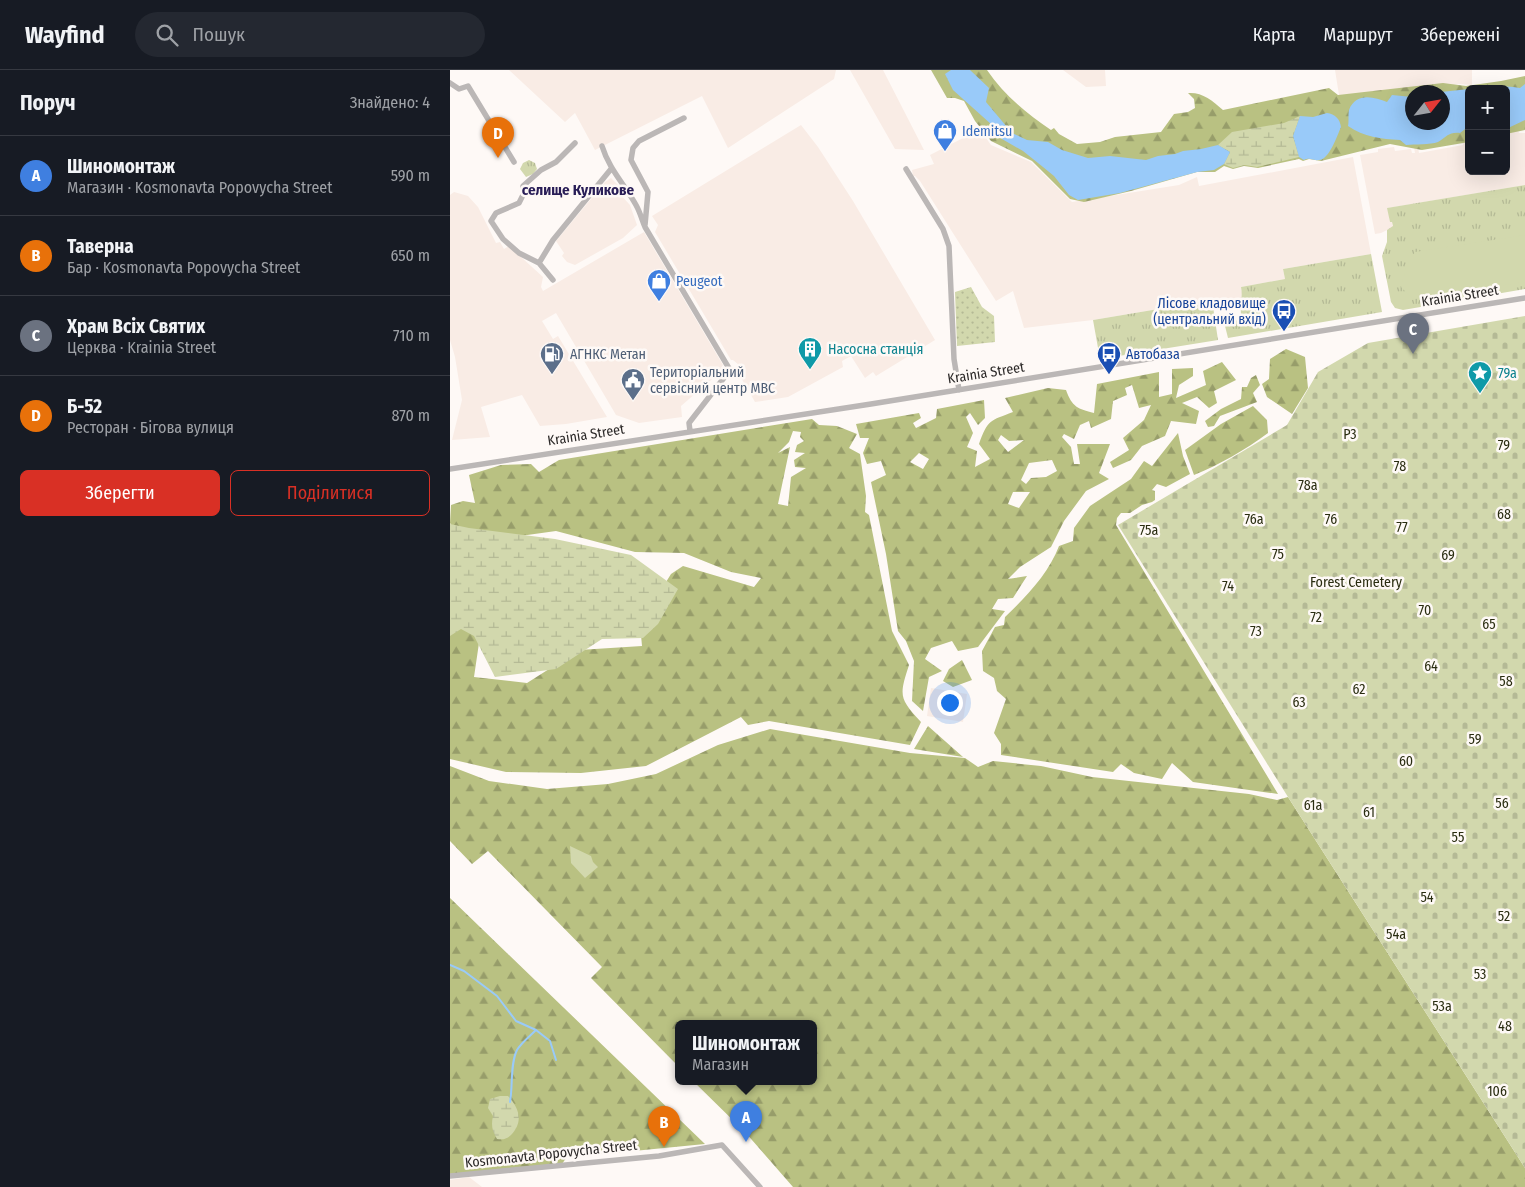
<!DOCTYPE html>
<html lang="uk">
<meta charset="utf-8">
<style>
:root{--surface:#171b24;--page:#242831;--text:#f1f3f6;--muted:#9ea1a6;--line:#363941;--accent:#d93025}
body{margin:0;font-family:"Fira Sans Condensed",sans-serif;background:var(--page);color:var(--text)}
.controls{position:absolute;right:15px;top:15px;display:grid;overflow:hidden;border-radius:8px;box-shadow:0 5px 20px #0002}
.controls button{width:45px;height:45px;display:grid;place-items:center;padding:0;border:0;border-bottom:1px solid var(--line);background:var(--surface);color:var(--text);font:25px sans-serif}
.compass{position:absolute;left:955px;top:15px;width:45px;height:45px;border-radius:50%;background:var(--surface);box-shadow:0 5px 20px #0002;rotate:59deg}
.you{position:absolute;left:499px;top:632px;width:18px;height:18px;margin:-12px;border:4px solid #fff;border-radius:50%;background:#1a73e8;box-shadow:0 0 0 8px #1a73e833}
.badge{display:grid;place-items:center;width:32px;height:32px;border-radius:50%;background:var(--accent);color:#fff;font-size:16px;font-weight:700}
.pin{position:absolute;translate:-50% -41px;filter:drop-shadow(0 1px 2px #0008)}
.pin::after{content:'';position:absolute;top:26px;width:18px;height:15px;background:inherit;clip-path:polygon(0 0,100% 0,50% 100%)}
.popup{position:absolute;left:225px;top:950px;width:142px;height:65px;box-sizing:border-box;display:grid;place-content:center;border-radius:8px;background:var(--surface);filter:drop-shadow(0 1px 4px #0005);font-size:16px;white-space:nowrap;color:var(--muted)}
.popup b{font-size:19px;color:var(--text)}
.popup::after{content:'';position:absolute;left:50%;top:100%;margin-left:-10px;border:10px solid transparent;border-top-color:var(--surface)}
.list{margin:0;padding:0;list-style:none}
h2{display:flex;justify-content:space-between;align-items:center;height:65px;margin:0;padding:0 20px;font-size:21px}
h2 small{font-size:16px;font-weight:400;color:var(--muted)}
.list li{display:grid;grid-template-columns:32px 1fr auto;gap:15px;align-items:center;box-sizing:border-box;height:80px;padding:0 20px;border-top:1px solid var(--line)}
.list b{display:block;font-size:19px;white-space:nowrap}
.list p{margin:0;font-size:16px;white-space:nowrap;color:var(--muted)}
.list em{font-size:16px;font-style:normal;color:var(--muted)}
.actions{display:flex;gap:10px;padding:15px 20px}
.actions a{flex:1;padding:11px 0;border:1px solid var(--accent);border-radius:8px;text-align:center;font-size:18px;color:var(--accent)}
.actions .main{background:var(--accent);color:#fff}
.icon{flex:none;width:28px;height:28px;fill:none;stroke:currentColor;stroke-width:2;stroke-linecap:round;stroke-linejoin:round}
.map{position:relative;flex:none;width:1075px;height:1117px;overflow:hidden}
header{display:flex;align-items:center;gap:30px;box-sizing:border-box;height:70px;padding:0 25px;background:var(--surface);border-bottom:1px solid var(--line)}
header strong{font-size:24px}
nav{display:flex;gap:28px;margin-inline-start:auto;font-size:18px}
.search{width:350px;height:45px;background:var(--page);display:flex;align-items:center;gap:12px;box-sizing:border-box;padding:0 18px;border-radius:28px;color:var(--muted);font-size:19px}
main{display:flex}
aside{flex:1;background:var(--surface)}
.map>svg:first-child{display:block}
.built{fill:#f9ece5}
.grass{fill:url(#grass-tufts)}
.forest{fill:url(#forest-firs);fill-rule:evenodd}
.wetland{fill:url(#wetland-marsh)}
.cemetery{fill:url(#cemetery-stones)}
.park{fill:#d2d8ad}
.garden{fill:url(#garden-dots)}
.water{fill:#99caf9}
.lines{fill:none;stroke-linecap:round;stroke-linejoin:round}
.stream{stroke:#99caf9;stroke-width:2}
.minor{stroke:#bbb7b6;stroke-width:5.5}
.labels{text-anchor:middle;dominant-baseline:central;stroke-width:5;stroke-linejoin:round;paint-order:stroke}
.shop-label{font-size:14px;fill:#366cbe;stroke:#fef9f6;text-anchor:start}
.street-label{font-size:14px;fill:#2c2928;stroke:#fef9f6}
.transit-label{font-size:14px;fill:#164399;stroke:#fef9f6;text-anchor:end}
.culture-label{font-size:14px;fill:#0d838f;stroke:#fef9f6;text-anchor:start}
.service-label{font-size:14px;fill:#4e5e75;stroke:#fef9f6;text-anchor:start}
.park-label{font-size:14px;fill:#2a2d11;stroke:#fef9f6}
.neighbourhood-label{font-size:15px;font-weight:bold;fill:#281d56;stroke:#fef9f6}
</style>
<header>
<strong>Wayfind</strong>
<div class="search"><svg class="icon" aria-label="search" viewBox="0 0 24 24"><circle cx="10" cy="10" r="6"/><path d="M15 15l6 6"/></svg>Пошук</div>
<nav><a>Карта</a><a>Маршрут</a><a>Збережені</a></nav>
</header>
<main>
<aside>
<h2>Поруч<small>Знайдено: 4</small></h2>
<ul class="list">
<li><span class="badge" style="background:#3f7fe0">A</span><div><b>Шиномонтаж</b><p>Магазин · Kosmonavta Popovycha Street</p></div><em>590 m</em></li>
<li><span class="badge" style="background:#e8710a">B</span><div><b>Таверна</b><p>Бар · Kosmonavta Popovycha Street</p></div><em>650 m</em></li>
<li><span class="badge" style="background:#6b7280">C</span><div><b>Храм Всіх Святих</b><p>Церква · Krainia Street</p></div><em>710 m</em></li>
<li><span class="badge" style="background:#e8710a">D</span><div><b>Б-52</b><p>Ресторан · Бігова вулиця</p></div><em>870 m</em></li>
</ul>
<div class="actions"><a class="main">Зберегти</a><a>Поділитися</a></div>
</aside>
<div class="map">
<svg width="1075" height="1117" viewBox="0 0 1075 1117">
<defs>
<pattern id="grass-tufts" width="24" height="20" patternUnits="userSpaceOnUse" patternTransform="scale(1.25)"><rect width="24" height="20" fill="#d2d8ad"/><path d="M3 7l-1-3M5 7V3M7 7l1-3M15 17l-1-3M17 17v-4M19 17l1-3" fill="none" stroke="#b4b995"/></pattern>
<pattern id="forest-firs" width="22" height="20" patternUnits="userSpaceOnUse" patternTransform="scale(1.25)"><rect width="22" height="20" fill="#b9c182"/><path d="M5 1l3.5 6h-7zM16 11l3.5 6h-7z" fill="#979d6a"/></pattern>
<pattern id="wetland-marsh" width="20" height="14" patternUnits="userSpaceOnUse" patternTransform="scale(1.25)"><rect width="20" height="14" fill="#d2d8ad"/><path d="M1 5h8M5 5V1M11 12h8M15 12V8" fill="none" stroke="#b4b995"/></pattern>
<pattern id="cemetery-stones" width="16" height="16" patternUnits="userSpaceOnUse" patternTransform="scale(1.25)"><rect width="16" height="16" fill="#d2d8ad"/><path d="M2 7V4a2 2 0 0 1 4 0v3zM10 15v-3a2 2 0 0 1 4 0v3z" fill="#b4b995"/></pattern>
<pattern id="garden-dots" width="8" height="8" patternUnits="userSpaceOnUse" patternTransform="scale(1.25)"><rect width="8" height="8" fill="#d2d8ad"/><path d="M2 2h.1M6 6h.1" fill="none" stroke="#b4b995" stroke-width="1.8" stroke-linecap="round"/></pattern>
</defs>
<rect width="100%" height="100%" fill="#fef9f6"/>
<path class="built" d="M59,0H386L384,9L278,78L252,26L145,80L125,43L115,52Z
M400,0H433L474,80L445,79Z
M613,0H655L656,16L636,17Z
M885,0H1022V15L1010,14L969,21L889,25Z
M351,55L368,77L403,131L485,270L426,306L423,302L415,308L401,286L392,291L393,297L338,327L305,332L290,306L295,300L283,290H281L205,162L208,155L202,146Z
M529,58L541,75L581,92L622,132L729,115L747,107L749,116L903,87L921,184L833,199L835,209L791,217L793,228L763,233L762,230L643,250L574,258L563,221L546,231L470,111L465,106H463L462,100L484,94L480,85L515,67L519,62Z
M1068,60L1069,63H1075V115L938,138L940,152H942L943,157L931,163L925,164L910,85L928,82V79L944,77L945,81L961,79L962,83H965L964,77H968L969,83L1013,75L1011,65L1019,63V101H1056V62Z
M161,108L168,115V122L180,135L187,155L173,168L125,195L117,192L112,186L114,183L106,171L155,112Z
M4,122L18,126L28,137L46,173L50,172L54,179L59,176L93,207L91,217L93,221L194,162L273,295L268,304L231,336L232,347L189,353L166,345L106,243L92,251L103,269L108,266L157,347L116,354L90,356L72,325L31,337L40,367L2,370L12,330L5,287L0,270V125Z
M481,618L517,624L513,652L477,646Z
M19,1107L32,1117H0V1110Z"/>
<path class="grass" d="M79,90L85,93L87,99L83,104L76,107L70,99L73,93Z
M1075,115V219L953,240L945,238L941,232L932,186L937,172V160L943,156L942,152H940L937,138Z
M921,184L932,242L778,268L774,252L786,251L791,245C790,235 793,227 791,217L835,209L833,199Z
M762,230L768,270L650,289L643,250Z"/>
<path class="forest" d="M481,0H537C553,24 577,44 601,60L604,58L609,64L627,74L650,72L665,67L711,62L724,44L738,42L745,38L744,29L738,23C752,22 762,30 773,40L879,18L888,25L993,13L1016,16L1051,11L1075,6V60L1056,64V19H1019V72L972,80L940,74L871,91L859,89L853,91L849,89L808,98L794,96L783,99L774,96L765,102H747L681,121L634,132L620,129L582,91L541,71L525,51L514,31L505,28H497ZM962,22H992V52H962Z
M836,279L855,287L858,318L842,344L817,327L812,314L819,309L820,289Z
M772,292L786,310L764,321L767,333L759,338L747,327L732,333L749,341L746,354L721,351L715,366L692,376L681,390L663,398L660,392L679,380L673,368L694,350L701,335L689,338L682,315L675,318L677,325L663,331L661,349L641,358L639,351L630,355L624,369L614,364L612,367L621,377L624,394H630L627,374H660L649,403L659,409L636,421L614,451L601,477L570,497L558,509L577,506L563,528L548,529L542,539L555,541L528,577L508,581L502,571L481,578L475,589L492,601L479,607L473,641L462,631L464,591L456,571L448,561L436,484L421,412L436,405L431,391L417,394L413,383L419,368H410L406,354L469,343L471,348L463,353L466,358L486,348L487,339L534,330L535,348L528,355L520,343L516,347L523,363L517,377L527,381L525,397L540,389L529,374C538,349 540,351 563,342L555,328L598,318L616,320C622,337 628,339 644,343L647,314L709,302V327L722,324V299L743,298V306L729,315L726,328L756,315L753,301ZM551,365L559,371L574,370L558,382L548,370ZM469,383L479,389L473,399L460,392ZM602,390L607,401L596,407L581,408L576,414L571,410L579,393ZM563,422H580L569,438L558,434Z
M806,305L810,315L803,323L807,332L770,346L764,356L758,357L755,351L771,339L791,329L792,317H797L801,308Z
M803,336L817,350L818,363C795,380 771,394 744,405L735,380L771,354Z
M362,349L369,355L387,356L407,364L399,378L410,384L416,426L415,442L419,445L442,561L459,595C449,626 449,628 471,652L460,675L319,651L298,655L291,647L196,696L131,703L56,702L0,689V528L34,539L24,607L77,613L129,580L192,576L190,554L221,504L233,496L304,517L311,508L281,502L234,483L185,482L106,461L70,466L3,458L0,453L1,435L13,431L25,433L19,405L51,395L81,394L89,402L109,390ZM343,361L351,362L350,367L354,371L347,375L345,382L355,383L344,390L345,397L356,398L341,407L338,436L328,434L340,377L328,383L339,372Z
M728,363L733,386L740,404L716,417L707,414L702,420L705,421V430L702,432L692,435L680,443H671L667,448L666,455L828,724L743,712L722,693L712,709L684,703L671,694L663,702L551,685V674L544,663L556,629L547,621L544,608L533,601L532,581L545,557L554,555L555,547C576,527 599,503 609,476L623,471L624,458L640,436L681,409L694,391L702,396Z
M512,590L522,610L503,617L493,611L499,599Z
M478,656L513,687L464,679Z
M320,659L460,683L515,688L528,697L543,691L591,696L642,707L799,724L827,730L838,727L1075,1098V1117H343L295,1062L243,1011H364V953H228V996L141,908L152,897L38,781L22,794L0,771V696L39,711L97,719L158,714L206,704L268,675Z
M0,828L255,1074L153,1084L125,1075L112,1094L0,1104Z"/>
<path class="wetland" d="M850,46L843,66L849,87L807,97L795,95L783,98L774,94L780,82L768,75L782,62L834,53Z
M0,454L19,458L105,469L181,485L228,519L208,554L193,568L152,569L106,599L45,607L24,566L11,559L0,566Z
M50,1026H58C69,1038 74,1051 61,1065C57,1069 53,1070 47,1069C42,1061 41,1055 43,1046L38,1038L40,1029Z"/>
<path class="cemetery" d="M1075,246V1098L838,727L668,455L837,355L868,302L918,273Z"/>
<path class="park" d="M1075,165V212L963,229L951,217L956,198L965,182Z
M120,776L141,786L143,792L148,797L135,808L121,793Z"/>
<path class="garden" d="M521,217L532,237L544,246L545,272L507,276L505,222Z"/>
<path class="water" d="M501,0H520L539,18L536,32L562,63L577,70L598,72L612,80L638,88L660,86L696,90L708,86L725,84L733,81L751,79L768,75L780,82L774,94L764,100L747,102L670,123L628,130L619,125L604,106L593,97L573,81L552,69L542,55L503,20L495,4Z
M1075,14V50L1056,59V19H1023C1039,14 1053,16 1070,18Z
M1019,19V56L1010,63C998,62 997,67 988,72C980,75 965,74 956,75L950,70C931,69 914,67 898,56C899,52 898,44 899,40C906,22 924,27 937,32L942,25L962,27V52H992V22H991Z
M877,43C885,44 890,49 891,57C887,66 879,90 869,90C862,91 861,87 854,90L849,87L843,66L850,46L863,47Z"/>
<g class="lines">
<path class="stream" d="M0,895L14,901L47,926L66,951L86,960L100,971L106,990
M60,1032C63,1016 60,994 67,980C71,973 80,966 86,960"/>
<path class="minor" d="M0,13L9,19L18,16L64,92
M152,76C159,99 175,115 186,135C190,142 192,150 195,157L280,300L239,353L240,361
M456,99L493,159L499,176L504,289L509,320
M195,155L198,122L181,90L183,78L189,71L234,48
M89,193L103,170L161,99
M103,210L89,193L69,183L53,169L41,151L46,143L69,133L74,123L73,116L91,100L106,92L125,73
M0,399L421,334L1075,228
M0,1106L209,1086L272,1075L310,1117"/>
</g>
<defs>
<g id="shop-pin" transform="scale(1.25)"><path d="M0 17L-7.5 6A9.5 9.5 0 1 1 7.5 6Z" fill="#3f7fe0" stroke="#fef9f6"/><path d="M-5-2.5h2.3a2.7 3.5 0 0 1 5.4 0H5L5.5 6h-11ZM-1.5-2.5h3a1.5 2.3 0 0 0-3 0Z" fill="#fff"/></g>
<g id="bus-pin" transform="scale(1.25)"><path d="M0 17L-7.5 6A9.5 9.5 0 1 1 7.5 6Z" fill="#1a4fb4" stroke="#fef9f6"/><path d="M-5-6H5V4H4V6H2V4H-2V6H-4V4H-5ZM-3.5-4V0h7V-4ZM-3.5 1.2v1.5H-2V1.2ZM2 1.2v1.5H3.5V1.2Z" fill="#fff"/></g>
<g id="building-pin" transform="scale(1.25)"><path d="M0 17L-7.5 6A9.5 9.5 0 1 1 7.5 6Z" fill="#0f9aa8" stroke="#fef9f6"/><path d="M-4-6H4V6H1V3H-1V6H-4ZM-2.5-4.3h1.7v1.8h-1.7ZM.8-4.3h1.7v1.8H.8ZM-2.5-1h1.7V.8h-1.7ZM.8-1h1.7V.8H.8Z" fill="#fff"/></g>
<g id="fuel-pin" transform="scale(1.25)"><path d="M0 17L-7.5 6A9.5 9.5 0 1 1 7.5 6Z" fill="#5c6f8a" stroke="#fef9f6"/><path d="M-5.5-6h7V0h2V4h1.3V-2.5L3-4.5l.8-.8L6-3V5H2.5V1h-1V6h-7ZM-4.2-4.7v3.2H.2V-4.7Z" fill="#fff"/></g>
<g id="sight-pin" transform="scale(1.25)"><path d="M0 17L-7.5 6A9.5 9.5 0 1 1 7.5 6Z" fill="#0f9aa8" stroke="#fef9f6"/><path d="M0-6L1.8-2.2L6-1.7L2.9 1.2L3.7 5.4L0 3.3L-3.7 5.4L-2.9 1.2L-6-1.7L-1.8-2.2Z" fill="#fff"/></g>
<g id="civic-pin" transform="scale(1.25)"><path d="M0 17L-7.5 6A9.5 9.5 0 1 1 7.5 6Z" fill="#5c6f8a" stroke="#fef9f6"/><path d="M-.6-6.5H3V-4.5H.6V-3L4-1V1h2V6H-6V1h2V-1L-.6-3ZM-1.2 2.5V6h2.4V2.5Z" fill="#fff"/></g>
</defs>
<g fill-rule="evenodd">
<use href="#shop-pin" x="495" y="61"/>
<use href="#shop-pin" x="209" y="211"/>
<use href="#bus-pin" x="834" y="241"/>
<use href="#building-pin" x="360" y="279"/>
<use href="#fuel-pin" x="102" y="284"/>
<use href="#bus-pin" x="659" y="284"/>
<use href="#sight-pin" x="1030" y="303"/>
<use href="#civic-pin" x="183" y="310"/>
</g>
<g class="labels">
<g class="shop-label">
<text x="512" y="61">Idemitsu</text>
<text x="226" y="211">Peugeot</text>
</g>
<g class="street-label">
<text transform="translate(1010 226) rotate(-9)">Krainia Street</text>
<text transform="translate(536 303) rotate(-9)">Krainia Street</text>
<text transform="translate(136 365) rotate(-9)">Krainia Street</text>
<text transform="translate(101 1084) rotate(-6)">Kosmonavta Popovycha Street</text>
</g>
<g class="transit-label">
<text x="816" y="233">Лісове кладовище<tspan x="816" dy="16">(центральний вхід)</tspan></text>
<text x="676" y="284" text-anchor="start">Автобаза</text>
</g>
<g class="culture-label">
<text x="378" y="279">Насосна станція</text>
<text x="1048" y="303">79а</text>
</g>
<g class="service-label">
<text x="120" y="284">АГНКС Метан</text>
<text x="200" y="302">Територіальний<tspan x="200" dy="16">сервісний центр МВС</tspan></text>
</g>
<g class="park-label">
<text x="900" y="364">Р3</text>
<text x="1054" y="375">79</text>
<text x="950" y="396">78</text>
<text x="858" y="415">78а</text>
<text x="1054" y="444">68</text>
<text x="804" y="449">76а</text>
<text x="881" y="449">76</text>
<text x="952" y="457">77</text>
<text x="699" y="460">75а</text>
<text x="828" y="484">75</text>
<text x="998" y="485">69</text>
<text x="906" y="512">Forest Cemetery</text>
<text x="778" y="516">74</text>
<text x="975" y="540">70</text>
<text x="866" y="547">72</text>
<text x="1039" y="554">65</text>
<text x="806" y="561">73</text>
<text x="981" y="596">64</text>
<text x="1056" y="611">58</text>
<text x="909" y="619">62</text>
<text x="849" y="632">63</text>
<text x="1025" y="669">59</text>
<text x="956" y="691">60</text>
<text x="1052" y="733">56</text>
<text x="863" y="735">61а</text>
<text x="919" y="742">61</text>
<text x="1008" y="767">55</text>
<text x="977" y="827">54</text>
<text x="1054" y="846">52</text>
<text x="946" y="864">54а</text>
<text x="1030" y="904">53</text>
<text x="992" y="936">53а</text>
<text x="1055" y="956">48</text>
<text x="1047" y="1021">106</text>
</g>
<g class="neighbourhood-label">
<text x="128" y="120">селище Куликове</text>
</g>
</g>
</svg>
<div class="controls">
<button>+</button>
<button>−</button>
</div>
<svg class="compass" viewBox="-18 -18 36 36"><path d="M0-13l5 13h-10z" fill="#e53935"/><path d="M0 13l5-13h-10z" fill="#9ea1a6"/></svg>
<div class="you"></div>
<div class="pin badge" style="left:296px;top:1072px;background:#3f7fe0">A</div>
<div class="popup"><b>Шиномонтаж</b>Магазин</div>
<div class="pin badge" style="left:214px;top:1077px;background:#e8710a">B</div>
<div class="pin badge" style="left:963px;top:284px;background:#6b7280">C</div>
<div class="pin badge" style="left:48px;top:88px;background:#e8710a">D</div>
</div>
</main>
